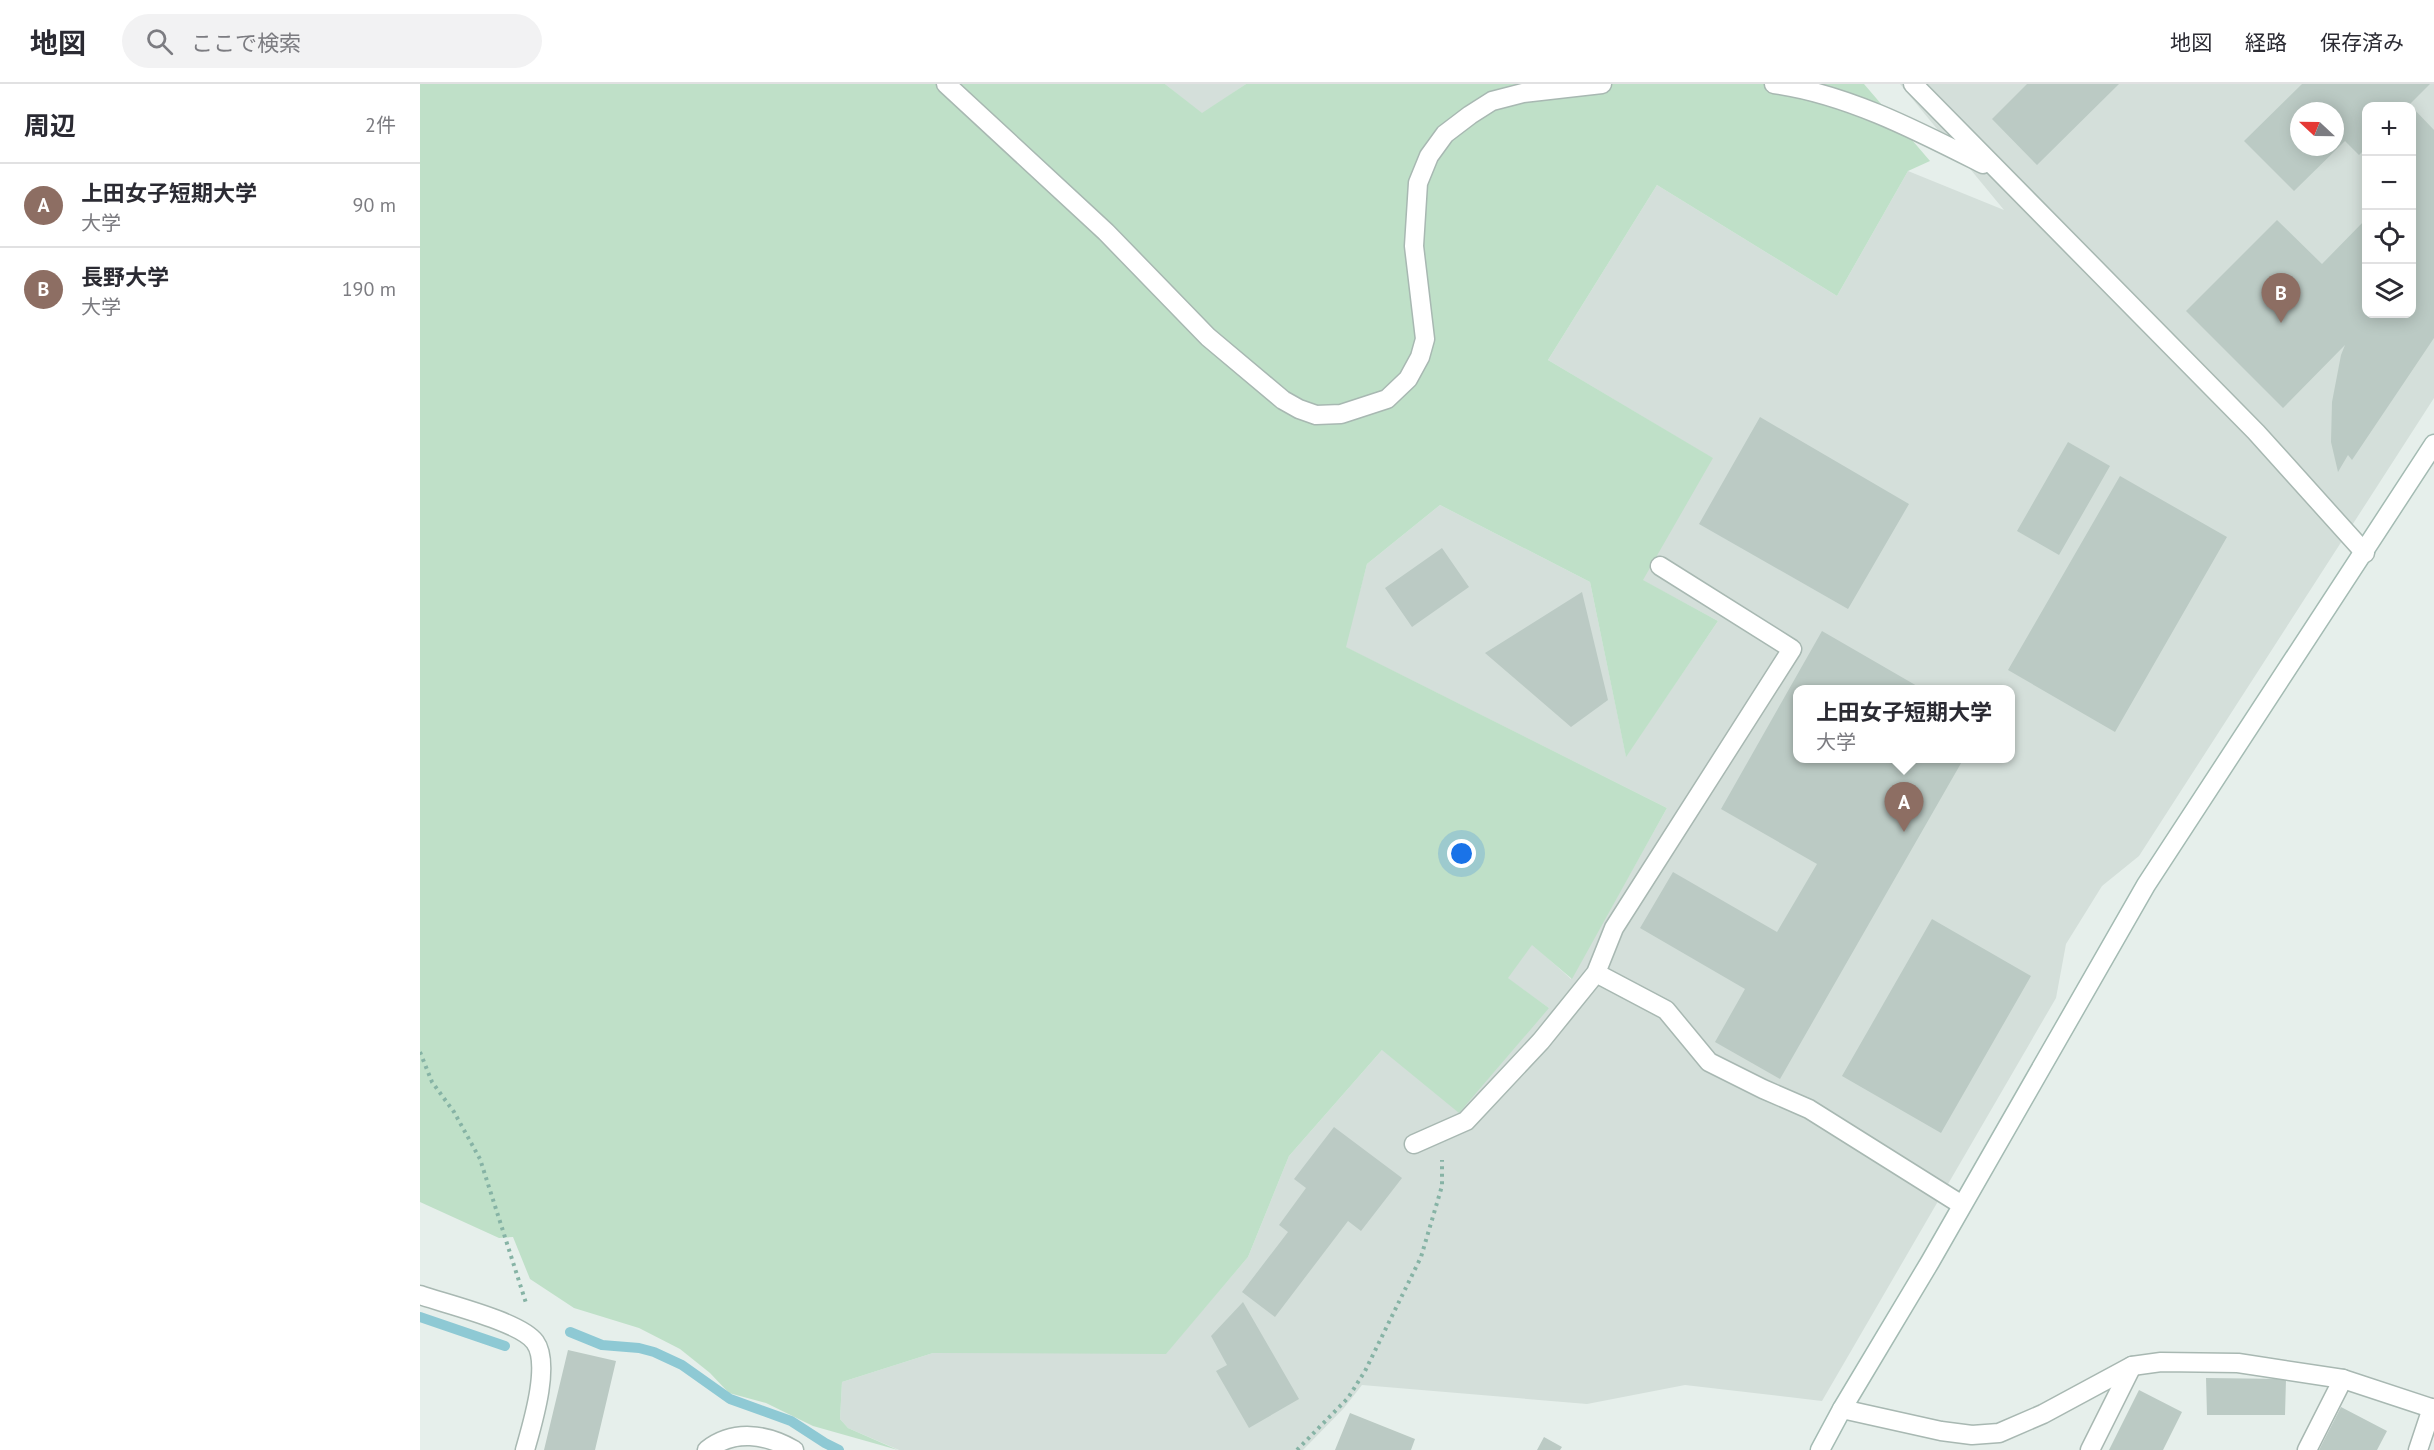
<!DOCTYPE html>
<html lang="ja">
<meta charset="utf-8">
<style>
:root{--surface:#fff;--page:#f2f2f3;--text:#2b2b33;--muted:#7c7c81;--line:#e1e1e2;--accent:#855347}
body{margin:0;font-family:"PT Sans","Noto Sans JP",sans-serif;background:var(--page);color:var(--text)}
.controls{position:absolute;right:18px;top:18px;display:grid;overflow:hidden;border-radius:12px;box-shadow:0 3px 15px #0003}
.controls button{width:54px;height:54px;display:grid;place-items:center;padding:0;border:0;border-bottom:2px solid var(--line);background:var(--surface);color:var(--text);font:30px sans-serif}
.compass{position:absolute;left:1870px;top:18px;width:54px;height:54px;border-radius:50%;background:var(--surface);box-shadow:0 3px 15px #0003;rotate:292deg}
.you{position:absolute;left:1042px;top:770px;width:21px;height:21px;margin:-15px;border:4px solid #fff;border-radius:50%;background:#1a73e8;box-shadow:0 0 0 9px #1a73e833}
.badge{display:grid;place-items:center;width:39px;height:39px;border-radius:50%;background:var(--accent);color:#fff;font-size:20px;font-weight:700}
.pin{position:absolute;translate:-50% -50px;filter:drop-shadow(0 2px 3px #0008)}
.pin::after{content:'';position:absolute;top:32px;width:21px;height:18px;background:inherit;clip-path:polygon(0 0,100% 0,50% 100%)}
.popup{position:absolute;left:1373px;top:601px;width:222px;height:78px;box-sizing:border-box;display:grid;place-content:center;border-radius:12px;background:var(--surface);filter:drop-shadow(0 2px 4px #0005);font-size:20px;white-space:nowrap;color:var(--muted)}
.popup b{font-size:22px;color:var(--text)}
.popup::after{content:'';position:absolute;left:50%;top:100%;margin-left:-12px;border:12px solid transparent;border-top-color:var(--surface)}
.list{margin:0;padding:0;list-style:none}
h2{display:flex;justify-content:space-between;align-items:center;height:78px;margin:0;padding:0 24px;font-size:26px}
h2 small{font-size:20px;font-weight:400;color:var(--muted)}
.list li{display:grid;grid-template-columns:39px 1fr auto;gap:18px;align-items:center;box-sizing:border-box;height:84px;padding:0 24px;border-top:2px solid var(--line)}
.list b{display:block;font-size:22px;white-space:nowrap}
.list p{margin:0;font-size:20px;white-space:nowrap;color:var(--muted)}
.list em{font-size:20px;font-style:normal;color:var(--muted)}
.icon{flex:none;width:33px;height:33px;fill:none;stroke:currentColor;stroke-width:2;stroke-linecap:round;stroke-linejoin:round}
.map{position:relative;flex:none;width:2014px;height:1366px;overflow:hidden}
header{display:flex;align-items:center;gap:36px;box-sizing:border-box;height:84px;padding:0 30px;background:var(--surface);border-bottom:2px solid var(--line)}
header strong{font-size:28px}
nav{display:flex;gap:33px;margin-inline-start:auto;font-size:21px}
.search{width:420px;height:54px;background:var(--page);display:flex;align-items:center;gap:15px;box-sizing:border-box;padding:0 21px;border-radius:33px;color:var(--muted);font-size:22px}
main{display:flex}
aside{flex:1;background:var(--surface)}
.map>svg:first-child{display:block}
.built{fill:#d4dfda;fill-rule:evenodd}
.green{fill:#bfe0c8}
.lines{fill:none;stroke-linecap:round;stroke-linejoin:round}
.stream{stroke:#8ec9d4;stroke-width:10}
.building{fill:#bbcac4;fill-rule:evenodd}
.lane-casing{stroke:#a8b8b2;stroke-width:21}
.street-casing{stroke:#a8b8b2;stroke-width:21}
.secondary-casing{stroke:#a4bbb3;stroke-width:21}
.path{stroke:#86b3a5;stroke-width:4;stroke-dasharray:3 4.5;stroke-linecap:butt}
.lane{stroke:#fff;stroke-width:18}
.street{stroke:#fff;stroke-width:18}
.secondary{stroke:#fff;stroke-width:18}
</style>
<header>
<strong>地図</strong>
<div class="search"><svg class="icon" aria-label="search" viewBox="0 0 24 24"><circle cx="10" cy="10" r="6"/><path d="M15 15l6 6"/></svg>ここで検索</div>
<nav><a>地図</a><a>経路</a><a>保存済み</a></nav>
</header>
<main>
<aside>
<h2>周辺<small>2件</small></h2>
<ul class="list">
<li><span class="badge" style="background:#8d6e63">A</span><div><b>上田女子短期大学</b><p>大学</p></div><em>90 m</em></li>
<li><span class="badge" style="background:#8d6e63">B</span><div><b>長野大学</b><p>大学</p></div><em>190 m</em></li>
</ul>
</aside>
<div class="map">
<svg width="2014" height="1366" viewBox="0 0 2014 1366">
<rect width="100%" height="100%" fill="#e6efeb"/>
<path class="built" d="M745,0H826L782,30Z
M1480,0H2014V314L1719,772L1682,802L1646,860L1636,914L1402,1317L1265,1301L1167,1320L942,1301L924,1324L883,1366H479L428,1344L420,1335L422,1298L513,1269H746L828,1173L869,1072L962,966L1129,924L1087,894L1112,860L1151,895L1247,724L925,563L947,480L1020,421L1170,498L1206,672L1298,537L1222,496L1292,374L1128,276L1237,101L1417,212L1488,87L1584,126ZM1946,22H1992V230H1946ZM1879,27H1915V63H1879ZM1378,606H1591V674H1378Z"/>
<path class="green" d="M0,0H745L782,29L826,0H1444L1510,77L1488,87L1417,212L1237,101L1128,276L1293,374L1223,496L1298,537L1206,673L1170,498L1020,421L947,480L926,563L1247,724L1152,895L1112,861L1088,894L1129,924L1039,1029L962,966L869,1072L828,1173L746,1270L513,1269L422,1298L420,1335L428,1344L478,1366L393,1342L346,1319L309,1309L290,1289L260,1265L219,1244L154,1224L110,1195L93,1153L79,1154L0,1118Z"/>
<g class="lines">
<path class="stream" d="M0,1233L85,1262
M150,1248L182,1261L219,1264L234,1268L262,1281L310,1315L371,1337L405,1359L419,1366"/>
</g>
<path class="building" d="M1607,0H1699L1617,81L1572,35Z
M1882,0H2010L1989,21L1991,22H1946V64L1939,71L1925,57L1874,107L1824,57ZM1879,27H1915V63H1879Z
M1992,23L2014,46V254L1932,376L1928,371L1918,388L1911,358L1912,318L1921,271L1925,261L1863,324L1766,227L1857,136L1902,180L1946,135V230H1992V90L1994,87L1992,84Z
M1340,333L1489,420L1428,525L1279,440Z
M1648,358L1690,382L1639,471L1597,447Z
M1700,392L1807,453L1695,648L1588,586Z
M1022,464L1049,503L992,543L965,504Z
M1162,508L1188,616L1151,643L1065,569Z
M1402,547L1504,606H1378V674H1544L1360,995L1295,958L1325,905L1220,844L1253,788L1357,848L1397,780L1301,725Z
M1512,835L1611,892L1521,1049L1422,992Z
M914,1043L982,1094L941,1147L928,1137L855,1233L822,1208L868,1148L859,1141L886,1104L874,1095Z
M823,1218L879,1315L829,1344L796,1287L807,1281L791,1252Z
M148,1266L196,1277L175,1366H124Z
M1786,1294L1866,1295L1865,1331H1787Z
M1719,1306L1762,1328L1743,1366H1689Z
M1921,1323L1967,1347L1957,1366H1899Z
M930,1329L995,1355L991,1366H915Z
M1124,1353L1142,1363L1140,1366H1117Z"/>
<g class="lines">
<g class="lane-casing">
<path id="lane" d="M526,0L686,148L788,253L863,316L879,325L896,331L921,330L967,315L988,295L1000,273L1005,255L994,162L998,99L1009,72L1025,50L1050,31L1072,17L1103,9L1182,0
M1354,0C1427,10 1498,47 1563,80
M1493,0L1836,348L1945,469
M1176,889L1246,926L1289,978L1343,1005L1389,1025L1542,1121
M994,1060L1046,1037L1121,957L1176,889L1194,844L1372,565L1240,482
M1670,1366L1712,1282
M1887,1366L1923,1295
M1998,1366L2012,1324"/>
</g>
<g class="street-casing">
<path id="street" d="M0,1211C26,1220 101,1238 115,1258C131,1280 112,1341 105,1366
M1422,1325L1521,1347L1552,1351L1579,1349L1623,1330L1712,1282L1741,1278L1818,1279L1923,1295L2014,1325
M287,1366C314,1345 346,1350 374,1366"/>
</g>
<g class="secondary-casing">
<path id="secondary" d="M1400,1366L1422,1325L1510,1178L1726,801L2014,360"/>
</g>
<path class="path" d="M0,968L12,998L34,1028L60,1075L106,1219
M877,1366L928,1314L945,1287L1001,1173L1022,1102V1076"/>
<use href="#lane" class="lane"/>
<use href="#street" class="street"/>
<use href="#secondary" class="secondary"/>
</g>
</svg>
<div class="controls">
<button>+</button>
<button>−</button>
<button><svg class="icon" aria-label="locate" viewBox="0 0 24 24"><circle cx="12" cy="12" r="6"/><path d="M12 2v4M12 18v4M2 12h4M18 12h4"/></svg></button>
<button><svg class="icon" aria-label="layers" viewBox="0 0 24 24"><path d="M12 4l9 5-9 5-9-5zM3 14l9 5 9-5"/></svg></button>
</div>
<svg class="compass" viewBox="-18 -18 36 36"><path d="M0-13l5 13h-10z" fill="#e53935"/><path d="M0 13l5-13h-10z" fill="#7c7c81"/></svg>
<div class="you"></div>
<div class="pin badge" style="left:1484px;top:748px;background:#8d6e63">A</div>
<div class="popup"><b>上田女子短期大学</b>大学</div>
<div class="pin badge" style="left:1861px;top:239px;background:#8d6e63">B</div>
</div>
</main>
